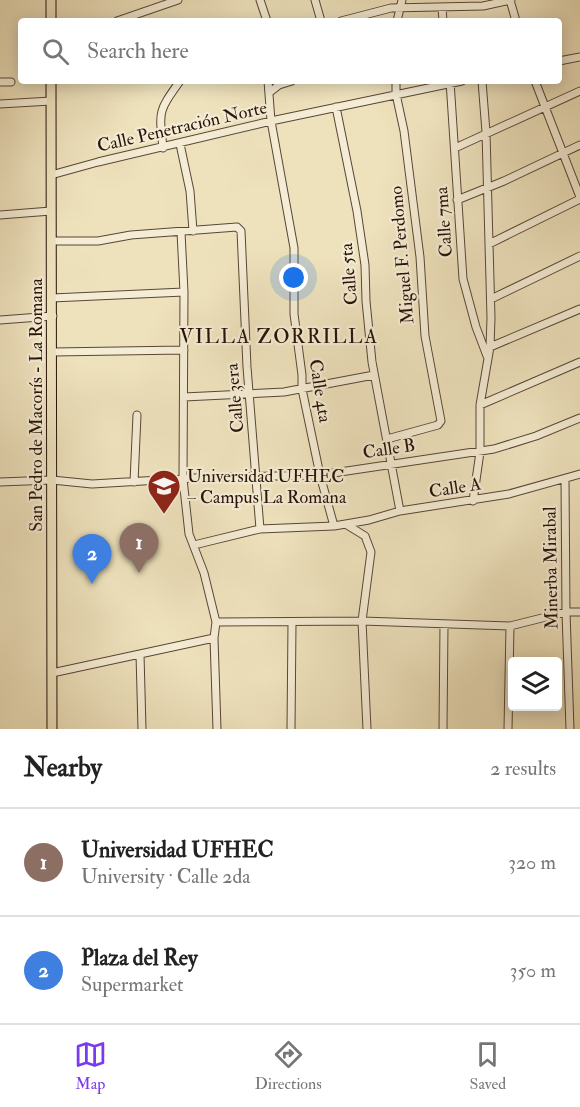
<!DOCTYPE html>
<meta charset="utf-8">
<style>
:root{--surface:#fff;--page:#f2f2f2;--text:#222;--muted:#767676;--line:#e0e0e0;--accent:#7c3aed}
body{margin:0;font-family:"IM FELL Double Pica",serif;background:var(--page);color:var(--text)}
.controls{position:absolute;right:18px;bottom:18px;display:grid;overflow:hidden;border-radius:6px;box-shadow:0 3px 15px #0003}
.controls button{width:54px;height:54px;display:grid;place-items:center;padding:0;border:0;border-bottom:2px solid var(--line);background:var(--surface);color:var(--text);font:30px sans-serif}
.you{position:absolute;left:294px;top:278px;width:21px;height:21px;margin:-15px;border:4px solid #fff;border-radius:50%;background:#1a73e8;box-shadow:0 0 0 9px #1a73e833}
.badge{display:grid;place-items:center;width:39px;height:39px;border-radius:50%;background:var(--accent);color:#fff;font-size:20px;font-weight:700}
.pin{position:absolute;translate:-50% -50px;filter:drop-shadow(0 2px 3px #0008)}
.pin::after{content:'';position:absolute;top:32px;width:21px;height:18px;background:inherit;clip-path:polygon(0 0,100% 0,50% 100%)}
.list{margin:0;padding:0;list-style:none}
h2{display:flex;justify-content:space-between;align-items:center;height:78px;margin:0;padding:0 24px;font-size:26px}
h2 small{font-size:20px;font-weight:400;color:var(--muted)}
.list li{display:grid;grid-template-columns:39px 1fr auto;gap:18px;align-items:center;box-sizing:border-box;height:108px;padding:0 24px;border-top:2px solid var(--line)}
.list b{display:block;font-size:22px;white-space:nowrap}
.list p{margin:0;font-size:20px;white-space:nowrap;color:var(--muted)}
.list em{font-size:20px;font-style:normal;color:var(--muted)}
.icon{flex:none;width:33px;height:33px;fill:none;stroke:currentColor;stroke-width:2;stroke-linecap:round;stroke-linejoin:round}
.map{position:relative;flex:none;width:580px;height:729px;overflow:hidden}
.search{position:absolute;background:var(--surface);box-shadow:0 3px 15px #0003;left:18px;right:18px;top:18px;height:66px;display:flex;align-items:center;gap:15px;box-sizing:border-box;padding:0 21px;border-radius:6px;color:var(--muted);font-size:22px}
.sheet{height:294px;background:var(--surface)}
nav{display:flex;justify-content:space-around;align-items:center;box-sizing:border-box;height:84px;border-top:2px solid var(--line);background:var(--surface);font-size:16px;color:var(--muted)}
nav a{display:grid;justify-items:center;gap:3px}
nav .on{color:var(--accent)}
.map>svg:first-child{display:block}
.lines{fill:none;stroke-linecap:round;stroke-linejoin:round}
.minor-casing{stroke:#594635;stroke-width:9}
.major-casing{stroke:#271208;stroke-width:11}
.minor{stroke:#f4ecd4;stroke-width:7}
.major{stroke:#eee2bd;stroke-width:9}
.labels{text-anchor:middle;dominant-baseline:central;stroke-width:4.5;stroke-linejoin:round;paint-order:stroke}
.street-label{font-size:18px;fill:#271208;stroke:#f4ecd4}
.poi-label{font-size:18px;fill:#271208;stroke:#f4ecd4;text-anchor:start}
.neighbourhood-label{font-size:20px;letter-spacing:1.5px;fill:#271208;stroke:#f4ecd4}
</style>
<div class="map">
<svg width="580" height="729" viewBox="0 0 580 729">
<rect width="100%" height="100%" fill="#eee2bd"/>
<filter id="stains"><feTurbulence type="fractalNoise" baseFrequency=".00333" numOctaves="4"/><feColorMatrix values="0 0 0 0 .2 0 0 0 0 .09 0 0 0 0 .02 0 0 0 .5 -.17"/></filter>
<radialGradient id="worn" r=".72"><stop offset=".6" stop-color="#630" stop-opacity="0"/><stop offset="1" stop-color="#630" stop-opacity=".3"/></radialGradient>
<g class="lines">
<g class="minor-casing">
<path id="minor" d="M260,0L267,21
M315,0L321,21
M510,0L516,21
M442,8L443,21
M117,21L178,0
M341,21L391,8L483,6L511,0
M397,21L402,0
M559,61L580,57
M268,81L271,121L294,248V314L302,375V389L320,475L334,526
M450,81L463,279L476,327L487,356
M535,81L580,197
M0,82H11
M270,92L279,85L292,81
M0,104L51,101
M336,107L357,211L365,265L366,301L372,362L400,511
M180,144L190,191L193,231
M163,148C159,110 158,112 180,81
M455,148L580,91
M51,175L98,162L271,121L462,81
M457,200L504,181L580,145
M0,215L51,211
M181,232L184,292L183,479L189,534L204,573L216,622L214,638L217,729
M52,241H98L131,235L237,227L241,231L247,367L260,529
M489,244L580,199
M52,298L184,292
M491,299L580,256
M0,320L53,316
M490,347L580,309
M53,352L184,350
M184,397L284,392L374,375
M480,405L580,362
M387,439L438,425L441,421L425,336L420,257L404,131L396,94V81
M565,479L566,612L570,729
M0,482L52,480L92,484L194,478L320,475L494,449L536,436L580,418
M134,482L137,415
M473,501L480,452V405L490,347L491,318L486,132L482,81
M347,525L365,536L371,552L362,621L367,729
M194,545L260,529L334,526L369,520L400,511L509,494L580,474
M216,622L362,621L510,626L566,612H580
M140,654L142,729
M52,673L214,638
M291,729L292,623
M443,729L444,624
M508,729L510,626"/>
</g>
<g class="major-casing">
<path id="major" d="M51,21V0
M51,81L52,729"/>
</g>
<use href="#minor" class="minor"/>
<use href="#major" class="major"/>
</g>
<defs>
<g id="university-pin" transform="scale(1.725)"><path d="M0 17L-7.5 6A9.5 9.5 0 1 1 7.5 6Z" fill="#8f2418" stroke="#f4ecd4"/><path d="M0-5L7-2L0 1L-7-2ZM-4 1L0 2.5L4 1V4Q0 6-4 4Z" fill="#fff"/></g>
</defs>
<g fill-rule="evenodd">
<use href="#university-pin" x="164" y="486"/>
</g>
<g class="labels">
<g class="street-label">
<text transform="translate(182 127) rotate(-13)">Calle Penetración Norte</text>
<text transform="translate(444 222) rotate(-94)">Calle 7ma</text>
<text transform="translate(402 255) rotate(-95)">Miguel F. Perdomo</text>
<text transform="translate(349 274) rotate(-95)">Calle 5ta</text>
<text transform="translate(320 391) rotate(81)">Calle 4ta</text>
<text transform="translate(235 398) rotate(-95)">Calle 3era</text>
<text transform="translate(36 405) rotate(-90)">San Pedro de Macorís - La Romana</text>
<text transform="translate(389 449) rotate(-9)">Calle B</text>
<text transform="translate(455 488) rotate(-9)">Calle A</text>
<text transform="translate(551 568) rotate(-91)">Minerba Mirabal</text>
</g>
<g class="poi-label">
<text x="187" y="476">Universidad UFHEC<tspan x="187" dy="21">– Campus La Romana</tspan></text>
</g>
<g class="neighbourhood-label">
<text x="279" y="336">VILLA ZORRILLA</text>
</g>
</g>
<rect width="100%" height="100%" filter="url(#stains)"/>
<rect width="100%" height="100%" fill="url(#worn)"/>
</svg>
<div class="controls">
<button><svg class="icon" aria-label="layers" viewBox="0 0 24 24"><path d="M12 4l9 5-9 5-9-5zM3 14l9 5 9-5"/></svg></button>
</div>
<div class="you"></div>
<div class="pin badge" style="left:139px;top:573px;background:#8d6e63">1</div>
<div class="pin badge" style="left:92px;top:584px;background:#3f7fe0">2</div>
<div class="search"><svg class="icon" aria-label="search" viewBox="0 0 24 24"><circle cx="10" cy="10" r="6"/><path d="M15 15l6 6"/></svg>Search here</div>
</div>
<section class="sheet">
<h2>Nearby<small>2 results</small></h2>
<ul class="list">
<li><span class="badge" style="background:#8d6e63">1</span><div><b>Universidad UFHEC</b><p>University · Calle 2da</p></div><em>320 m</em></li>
<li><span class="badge" style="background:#3f7fe0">2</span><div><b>Plaza del Rey</b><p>Supermarket</p></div><em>350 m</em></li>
</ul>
</section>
<nav>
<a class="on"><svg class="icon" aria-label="map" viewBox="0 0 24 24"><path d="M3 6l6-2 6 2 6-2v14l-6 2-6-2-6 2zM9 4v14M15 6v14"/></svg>Map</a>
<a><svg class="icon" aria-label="directions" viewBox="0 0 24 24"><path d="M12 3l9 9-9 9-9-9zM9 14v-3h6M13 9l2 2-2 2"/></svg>Directions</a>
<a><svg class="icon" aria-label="saved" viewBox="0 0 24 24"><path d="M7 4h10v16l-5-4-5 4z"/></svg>Saved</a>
</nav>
